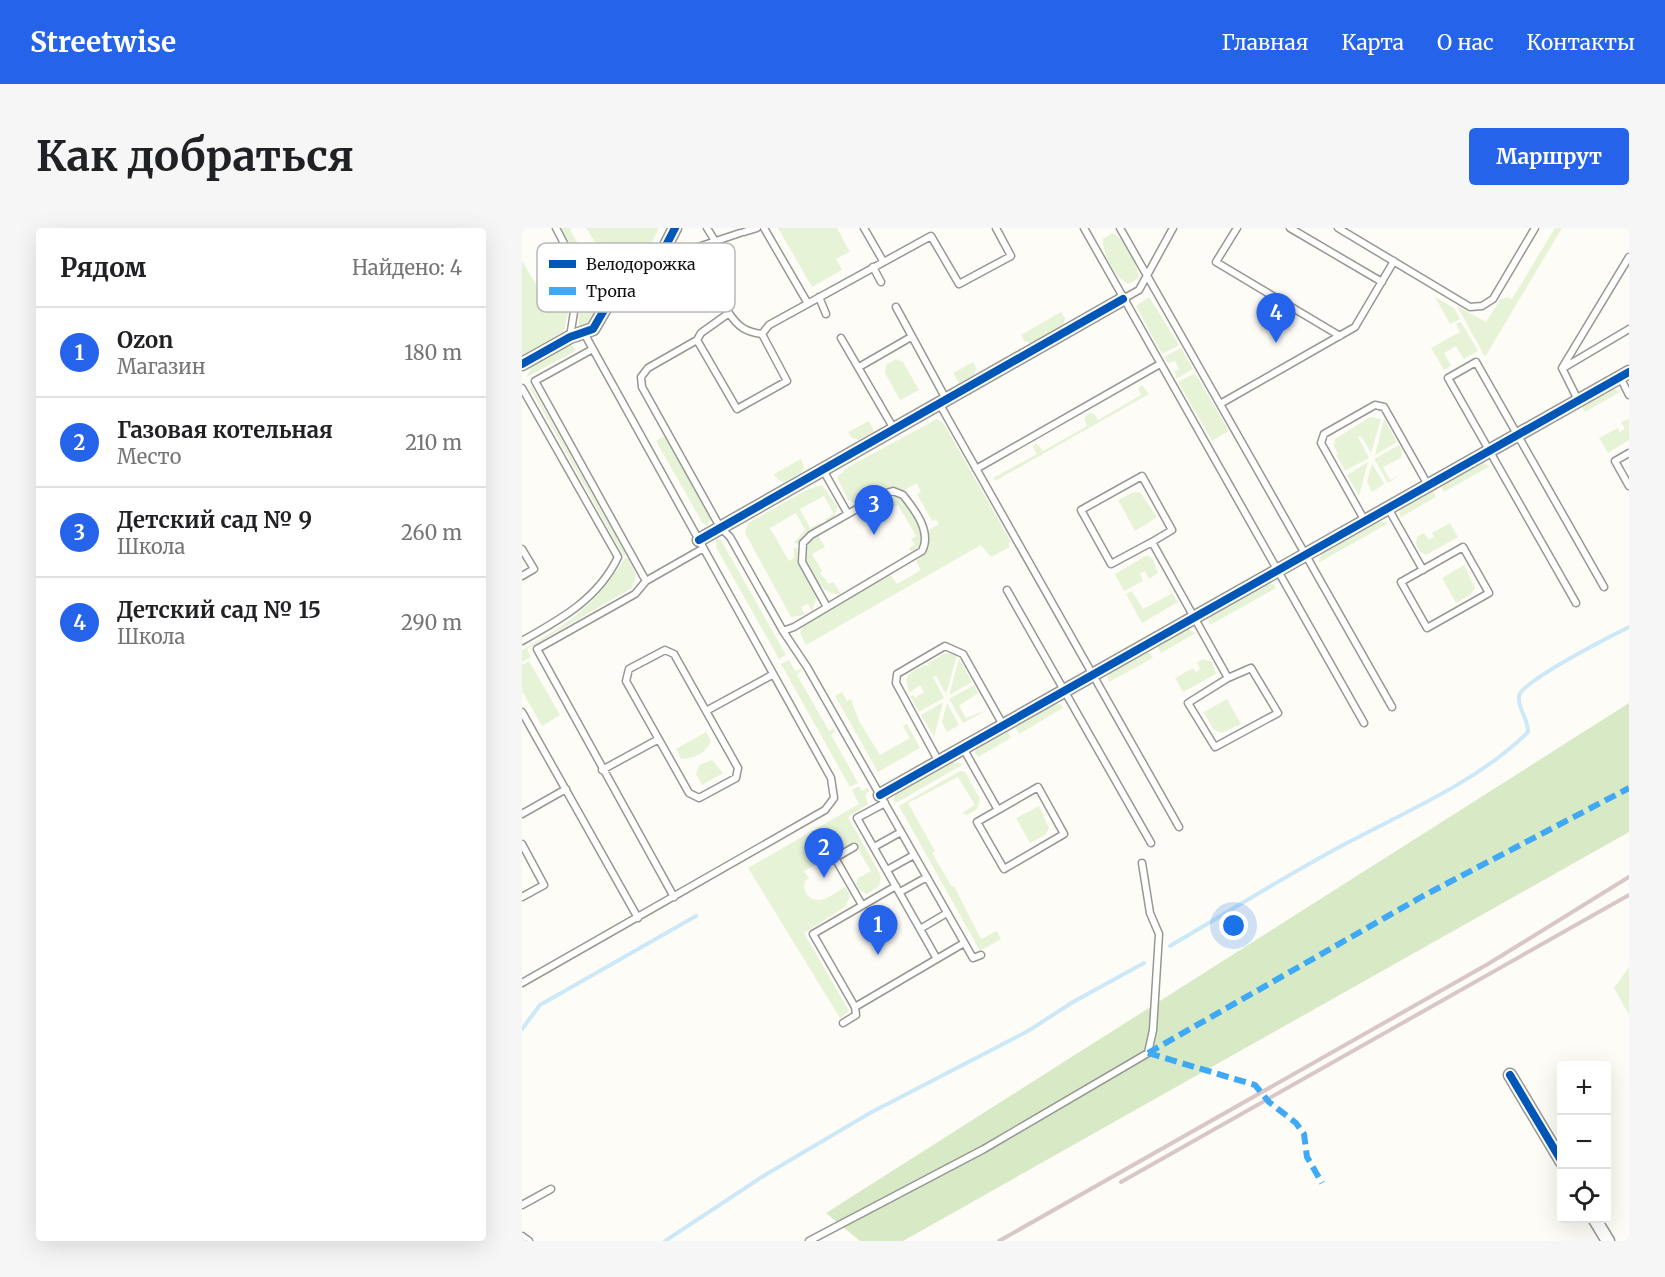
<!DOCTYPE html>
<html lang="ru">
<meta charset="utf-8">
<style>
:root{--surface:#fff;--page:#f6f6f6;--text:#202124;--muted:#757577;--line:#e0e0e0;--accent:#2563eb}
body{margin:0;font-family:Merriweather,serif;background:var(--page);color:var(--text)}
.controls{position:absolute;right:18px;bottom:18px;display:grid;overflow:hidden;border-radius:6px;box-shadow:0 6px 24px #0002}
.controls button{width:54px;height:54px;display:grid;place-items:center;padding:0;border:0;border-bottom:2px solid var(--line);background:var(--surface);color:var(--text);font:30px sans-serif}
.you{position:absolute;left:712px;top:698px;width:21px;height:21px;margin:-15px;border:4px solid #fff;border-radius:50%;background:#1a73e8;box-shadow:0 0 0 9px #1a73e833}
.badge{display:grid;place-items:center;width:39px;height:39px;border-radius:50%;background:var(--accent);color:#fff;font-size:20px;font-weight:700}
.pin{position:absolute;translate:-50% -50px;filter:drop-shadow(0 2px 3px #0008)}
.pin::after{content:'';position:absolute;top:32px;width:21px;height:18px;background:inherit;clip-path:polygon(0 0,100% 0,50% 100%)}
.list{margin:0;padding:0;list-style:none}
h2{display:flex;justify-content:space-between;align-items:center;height:78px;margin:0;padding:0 24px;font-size:26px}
h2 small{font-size:20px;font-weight:400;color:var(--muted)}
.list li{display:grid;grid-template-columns:39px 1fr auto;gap:18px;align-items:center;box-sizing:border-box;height:90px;padding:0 24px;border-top:2px solid var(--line)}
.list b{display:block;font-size:22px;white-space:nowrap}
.list p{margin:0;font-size:20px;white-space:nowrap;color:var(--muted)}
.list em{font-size:20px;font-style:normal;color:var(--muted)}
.icon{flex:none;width:33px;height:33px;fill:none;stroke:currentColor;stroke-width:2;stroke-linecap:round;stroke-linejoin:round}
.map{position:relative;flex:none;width:1107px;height:1013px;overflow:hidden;border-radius:6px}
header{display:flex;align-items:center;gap:36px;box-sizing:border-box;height:84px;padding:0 30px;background:var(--accent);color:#fff}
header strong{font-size:28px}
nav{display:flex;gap:33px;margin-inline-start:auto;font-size:21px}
.intro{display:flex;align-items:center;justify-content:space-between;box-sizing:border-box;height:144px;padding:0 36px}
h1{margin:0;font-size:42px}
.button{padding:15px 27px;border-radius:6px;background:var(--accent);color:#fff;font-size:21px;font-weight:700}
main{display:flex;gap:36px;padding:0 36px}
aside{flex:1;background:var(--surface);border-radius:6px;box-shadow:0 6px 24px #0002}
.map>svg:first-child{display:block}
.green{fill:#e7f3d7}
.forest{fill:#d8eac5}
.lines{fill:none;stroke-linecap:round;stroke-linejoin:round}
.stream{stroke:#cde8f7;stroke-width:4}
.lane-casing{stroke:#979795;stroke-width:9}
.street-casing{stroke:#979795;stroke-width:15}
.lane{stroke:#fffffe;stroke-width:6}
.street{stroke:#fffffe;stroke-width:12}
.rail{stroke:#d9c6c7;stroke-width:4}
.quiet{stroke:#3fa9f5;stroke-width:6;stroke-dasharray:12 6;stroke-linecap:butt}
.cycleway-casing{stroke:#fff;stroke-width:11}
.cycleway{stroke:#0057b8;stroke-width:8}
.key{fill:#fff;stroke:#b8b8b8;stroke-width:1.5}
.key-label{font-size:16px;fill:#111}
</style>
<header>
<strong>Streetwise</strong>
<nav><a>Главная</a><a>Карта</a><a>О нас</a><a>Контакты</a></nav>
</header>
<div class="intro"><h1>Как добраться</h1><a class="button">Маршрут</a></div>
<main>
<aside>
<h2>Рядом<small>Найдено: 4</small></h2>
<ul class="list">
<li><span class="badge">1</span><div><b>Ozon</b><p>Магазин</p></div><em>180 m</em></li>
<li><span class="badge">2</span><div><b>Газовая котельная</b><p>Место</p></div><em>210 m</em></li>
<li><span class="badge">3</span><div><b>Детский сад № 9</b><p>Школа</p></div><em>260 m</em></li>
<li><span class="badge">4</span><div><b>Детский сад № 15</b><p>Школа</p></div><em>290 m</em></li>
</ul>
</aside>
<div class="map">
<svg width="1107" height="1013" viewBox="0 0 1107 1013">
<rect width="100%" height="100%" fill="#fdfcf7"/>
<path class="green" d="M39,0H50L48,2L63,28L58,34Z
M64,0H137L116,43L87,67L65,99L60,100L57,97C55,73 62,37 75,17Z
M256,0H315L328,24L314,31L320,42L290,59Z
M1033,0H1040L963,129L935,78L964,94L978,72L985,69L990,71Z
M590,5C602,9 618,38 616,50L607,56C595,53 579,23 581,11Z
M0,33L20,66L41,53L50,66L42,103L0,128Z
M627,69L657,117L640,126L614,78Z
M913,69L932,80L938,91L928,96Z
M539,84L543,90L541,97L509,115L502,113L499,107Z
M939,94L956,123L942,131L934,118L922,125L929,138L922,142L909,120L938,104L934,96Z
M46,117L52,118L53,123L5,149L9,138Z
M659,120L671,141L654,151L653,143L657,141L653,133L646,135L642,129Z
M374,131L381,134L397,162L378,172L363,145L364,137Z
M451,134L454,139L453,146L437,155L431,145Z
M673,145L707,203L690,213L656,154Z
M620,157L627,166L473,253L471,250L515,226L511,219L514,215L521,223L565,198L562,190L567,185L572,186L576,192L619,167L616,160Z
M10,159L104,327H101L8,160Z
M1091,160L1098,164L1063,184L1059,178Z
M848,189L859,191L849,225L839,208L836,209L847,230L823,243L814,227L816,226L812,218L813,211Z
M415,191L422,196L489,314L486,315L488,319L469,329L459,317L284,417L278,405L280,400L289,392L369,347L375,356L399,342L394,333L407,320V302L417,296L414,291L410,293L395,266L399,264L395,255L381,263L364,261L352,267L349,262L345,264L348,269L335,276L326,272L315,249L326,239Z
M862,191L875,214L853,227Z
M1107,191V212L1086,225L1077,210L1096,200L1098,204L1103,201L1099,194Z
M347,193L352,203L337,212L330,210L326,204Z
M142,208L189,290L185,298L180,294L134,213Z
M877,217L880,223L879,230L861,239L868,252L877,248L866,255L852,231Z
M279,231L282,238L280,244L263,254L256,252L252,246Z
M846,234L837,268L825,247Z
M850,235L862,256L850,264L845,254Z
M962,235L968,238L922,264L919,258Z
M300,257L315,278C315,287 311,290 304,294L303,291L312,286L302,268L278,281L288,300L298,295L299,297L282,307L277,316L272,315L283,302L274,285L248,300L267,333L272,330V319L275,320L278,335L295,369L290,383L286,376L279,379L283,387L269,389L223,305L226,295L286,261Z
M911,263L914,269L879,289L877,284L882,278Z
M618,264L635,289L613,303L596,272L610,265Z
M370,268C390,271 401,302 399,319L390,326L387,320L393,317L389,311L394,308L376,277L361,285L355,274Z
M857,293L867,295L796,335L800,325Z
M928,295L936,309L904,327L897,323L894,316L895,309L902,305L907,312L912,309L910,305Z
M296,307L303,319L290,326L300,343L298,345L307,356L311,354L319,366C299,370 281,337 283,319Z
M194,310L199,312L264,427L257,431L194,319Z
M625,327L631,331L636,345L627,351L623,343L618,346L621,353L602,363L593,346Z
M103,330H106L114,347L110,360L5,421L9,429L0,434V422C50,393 71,380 103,330Z
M942,337L953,360L948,367L934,375L920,350Z
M752,356L754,360L688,397L686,393L690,387L743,357Z
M644,357L656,374L620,395L604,366L610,363L621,381L649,366Z
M665,401L674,405L639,425L635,418Z
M627,423L631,430L587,454L585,450L589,444Z
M424,425L435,427L424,466L414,448L411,449L422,470L397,484L388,468L391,467L393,470L402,464L398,457L387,465L384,451L388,445L403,437L407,438L406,435Z
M437,431L450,454L427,467Z
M681,431L690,434L694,446L661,464L653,450L671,440L674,444L678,441L675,434Z
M267,432L273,443L280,441L275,447L307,503L311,501L314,503L309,507L336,555L328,559L259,436Z
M7,433L38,487L20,498L0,463V437Z
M452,457L456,465L437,478L444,490L465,482L441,495L427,471Z
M320,464L325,473L329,471L337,493L358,527L388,510L381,498L385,496L398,520L356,544L313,468Z
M705,471L719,496L699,505L691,501L682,484Z
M421,474L412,509L399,487Z
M425,475L437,497L425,504L420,494Z
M539,476L541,480L497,506L493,499L530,477Z
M485,503L489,510L456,529L453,524L455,520Z
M184,504L189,513C183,526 173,530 159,531L154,521Z
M190,532L201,545L180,557L174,546L177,537Z
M430,534L442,536L374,575L371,571L375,565Z
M438,543L443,544L458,571L455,581L445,587L440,585L453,577L436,549L386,575L413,623L410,625L430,659L432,658L459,711L475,703L479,711L458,723L377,578Z
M337,558L340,563L345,560L348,562L343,567L346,576L326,589L357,644L359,649L357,658L345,666L337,662L334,656L336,650L349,643L332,614L282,643L287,650L283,653C279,665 289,675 302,671C309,669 317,662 323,659L328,668L323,679L282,705L327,783L318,790L226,640L337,576L330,562Z
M517,578L527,600L523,607L508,615L494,590Z
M1107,739V787L1092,760Z"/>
<path class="forest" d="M1107,475V604L381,1013H338L304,985Z"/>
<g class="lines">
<path class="stream" d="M648,718C706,684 763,648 823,616C883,584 957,553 1006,504C1007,492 995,480 997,468C1000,453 1089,408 1107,399
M0,801L18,777L174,688
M143,1013L243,947L348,885L506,803L551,774L622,735"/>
<g class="lane-casing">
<path id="lane" d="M34,0L58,46L48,109
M185,0L193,13
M242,0L285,74
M342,0L361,33
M562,0L842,495
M598,0L870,479
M715,0L694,34L818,108
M768,0L860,54
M816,0L948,79L960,78L971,71L1013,0
M222,4L235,0
M137,31L154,34L176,19L218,5
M351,39L359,54
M297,69L304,86
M601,71L617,62L651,0
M374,79L424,171
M240,106C224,104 216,99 207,85L179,105L175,112L215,181L265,153L240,106L247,97L409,8L437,56L489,28L474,0
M319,110L372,201
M175,112L126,140L119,149L120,159L198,299L208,309L261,403L285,439L451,730L459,727
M69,122L13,153L124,353
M337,139L389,109
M1043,139L1107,101
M1098,149L1107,167
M0,160L96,329C76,371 39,391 0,413
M1056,172L1040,140L1107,29
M417,175L657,599
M698,176L833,99L872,33
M1107,225L1093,233L1107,258
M454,241L638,136
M301,242L326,286
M866,280L901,342
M843,293L799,215L802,206L853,177L862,179L906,257
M630,314L650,302L620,248L559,282L589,336L630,314L706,450L729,440L756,485L693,519L666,475L706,450
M941,319L967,365L905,400L879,354Z
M0,321L12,341L0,348
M485,362L629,615
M1054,375L926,150L954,134L1082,359
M261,403L272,399L400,323C410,304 393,282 381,267L371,263L361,266L289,307L281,315L280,334L305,379
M143,422L152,426L216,540L214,550L177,570L167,565L104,453L107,441Z
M184,483L250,447
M0,484L116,690
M441,520L476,582
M417,534L374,455L375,446L423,418L441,426L481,497
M80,542L135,512
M516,559L542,606L482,641L455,594Z
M363,575L335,590L415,731
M0,586L44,561
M0,616L22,657L0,669
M332,619L313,630L340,677
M352,619L379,604
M365,642L392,627
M374,658L291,706L333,779L442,715
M378,664L405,649
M152,669L15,421L113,366L124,353L180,321
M398,701L425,685
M0,755L303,582L312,570L309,550L62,105
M321,795L334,787L333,779
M0,977L29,961
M0,1008L7,1013
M287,1013L462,921L626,825L631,802L637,706L628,685L620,635"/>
</g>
<g class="street-casing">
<path id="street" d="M0,136L48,109L71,101L85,77L124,46L137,31L153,0
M177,312L601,71
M358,567L1107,144
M988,847L1040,934
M1072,990L1086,1013"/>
</g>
<use href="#lane" class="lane"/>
<use href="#street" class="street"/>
<path class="rail" d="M599,954L1107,667
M477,1013L966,736L1107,649"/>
<path class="quiet" d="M626,825L901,668L1107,560
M626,825L733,857L747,874L774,895L782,906L785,929L800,955"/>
<g class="cycleway-casing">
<path id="cycleway" d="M0,136L48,109L71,101L85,77L124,46L137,31L153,0
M177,312L601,71
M358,567L1107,144
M988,847L1040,934"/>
</g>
<use href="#cycleway" class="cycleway"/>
</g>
<rect x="15" y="15" width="198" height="69" rx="9" class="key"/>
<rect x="27" y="32" width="27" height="8" fill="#0057b8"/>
<rect x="27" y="59" width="27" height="8" fill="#3fa9f5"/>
<g class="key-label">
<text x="64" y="42">Велодорожка</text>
<text x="64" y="69">Тропа</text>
</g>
</svg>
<div class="controls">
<button>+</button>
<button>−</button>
<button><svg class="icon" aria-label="locate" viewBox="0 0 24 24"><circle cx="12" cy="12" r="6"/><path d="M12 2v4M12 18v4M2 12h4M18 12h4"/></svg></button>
</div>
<div class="you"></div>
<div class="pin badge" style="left:356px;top:727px">1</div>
<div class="pin badge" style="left:302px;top:650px">2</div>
<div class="pin badge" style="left:352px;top:307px">3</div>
<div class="pin badge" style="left:754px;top:115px">4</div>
</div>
</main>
